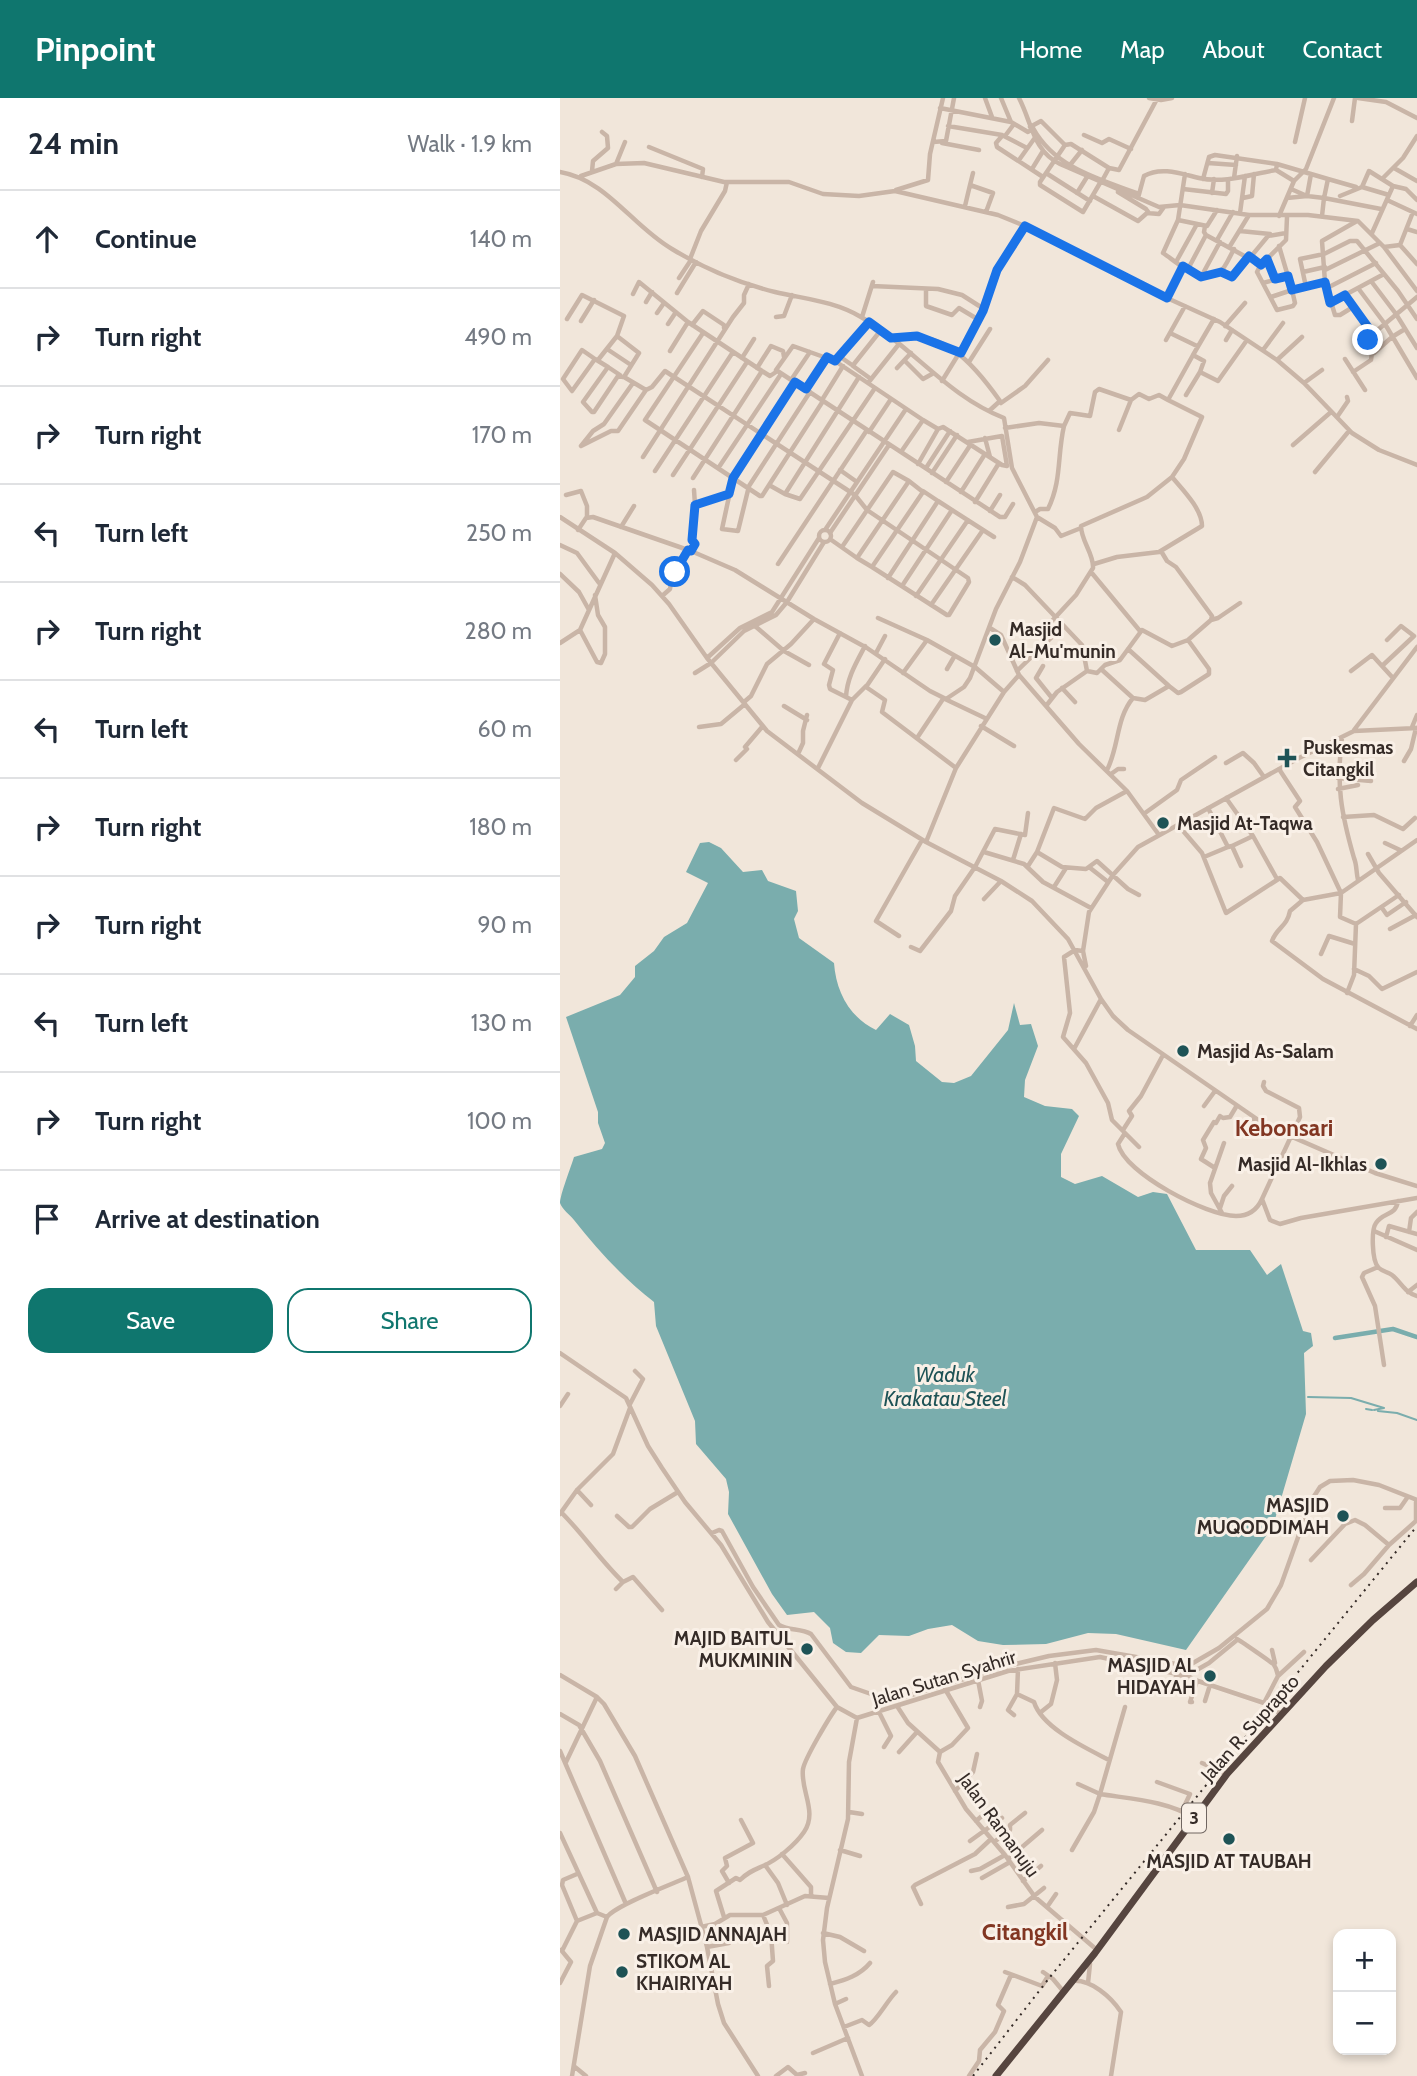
<!DOCTYPE html>
<meta charset="utf-8">
<style>
:root{--surface:#fff;--page:#f6f6f7;--text:#1f2937;--muted:#747a83;--line:#e0e1e3;--accent:#0f766e}
body{margin:0;font-family:Cabin,sans-serif;background:var(--page);color:var(--text)}
.controls{position:absolute;right:21px;bottom:21px;display:grid;overflow:hidden;border-radius:14px;box-shadow:0 4px 10px #0003}
.controls button{width:63px;height:63px;display:grid;place-items:center;padding:0;border:0;border-bottom:2px solid var(--line);background:var(--surface);color:var(--text);font:35px sans-serif}
.stop{position:absolute;width:21px;height:21px;margin:-16px;border:5px solid #1a73e8;border-radius:50%;background:#fff}
.stop.end{background:#1a73e8;border-color:#fff;box-shadow:0 2px 7px #0008}
.list{margin:0;padding:0;list-style:none}
h2{display:flex;justify-content:space-between;align-items:center;height:91px;margin:0;padding:0 28px;font-size:30px}
h2 small{font-size:23px;font-weight:400;color:var(--muted)}
.list li{display:grid;grid-template-columns:46px 1fr auto;gap:21px;align-items:center;box-sizing:border-box;height:98px;padding:0 28px;border-top:2px solid var(--line)}
.list b{display:block;font-size:26px;white-space:nowrap}
.list em{font-size:23px;font-style:normal;color:var(--muted)}
.actions{display:flex;gap:14px;padding:21px 28px}
.actions a{flex:1;padding:16px 0;border:2px solid var(--accent);border-radius:21px;text-align:center;font-size:24px;color:var(--accent)}
.actions .main{background:var(--accent);color:#fff}
.icon{flex:none;width:38px;height:38px;fill:none;stroke:currentColor;stroke-width:2;stroke-linecap:round;stroke-linejoin:round}
.map{position:relative;flex:none;width:857px;height:1978px;overflow:hidden}
header{display:flex;align-items:center;gap:42px;box-sizing:border-box;height:98px;padding:0 35px;background:var(--accent);color:#fff}
header strong{font-size:33px}
nav{display:flex;gap:38px;margin-inline-start:auto;font-size:24px}
main{display:flex}
aside{flex:1;background:var(--surface)}
.map>svg:first-child{display:block}
.water{fill:#7aadad}
.lines{fill:none;stroke-linecap:round;stroke-linejoin:round}
.stream{stroke:#7aadad;stroke-width:2}
.canal{stroke:#7aadad;stroke-width:4.5}
.minor{stroke:#c9b5a7;stroke-width:4.5}
.highway{stroke:#56453f;stroke-width:7}
.rail{stroke:#352b27;stroke-width:2;stroke-dasharray:2 5;stroke-linecap:butt}
.route{stroke:#1a73e8;stroke-width:9}
.poi-dot{fill:#1e5356;stroke:#f9f0e7;stroke-width:2.5}
.labels{text-anchor:middle;dominant-baseline:central;stroke-width:6;stroke-linejoin:round;paint-order:stroke}
.shield{fill:#f9f0e7;stroke:#706661;stroke-width:2}
.shield-label{font-size:18px;font-weight:bold;fill:#352b27}
.poi-label{font-size:19px;font-weight:bold;fill:#352b27;stroke:#f9f0e7;text-anchor:start}
.street-label{font-size:19px;fill:#352b27;stroke:#f9f0e7}
.water-label{font-size:21px;font-style:italic;fill:#1e5356;stroke:#f9f0e7}
.quarter-label{font-size:23px;font-weight:bold;fill:#823622;stroke:#f9f0e7}
</style>
<header>
<strong>Pinpoint</strong>
<nav><a>Home</a><a>Map</a><a>About</a><a>Contact</a></nav>
</header>
<main>
<aside>
<h2>24 min<small>Walk · 1.9 km</small></h2>
<ul class="list">
<li><svg class="icon" aria-label="ahead" viewBox="0 0 24 24"><path d="M12 20V5M6 11l6-6 6 6"/></svg><div><b>Continue</b></div><em>140 m</em></li>
<li><svg class="icon" aria-label="right" viewBox="0 0 24 24"><path d="M7 20v-9h11M14 6l5 5-5 5"/></svg><div><b>Turn right</b></div><em>490 m</em></li>
<li><svg class="icon" aria-label="right" viewBox="0 0 24 24"><path d="M7 20v-9h11M14 6l5 5-5 5"/></svg><div><b>Turn right</b></div><em>170 m</em></li>
<li><svg class="icon" aria-label="left" viewBox="0 0 24 24"><path d="M17 20v-9H6M10 6l-5 5 5 5"/></svg><div><b>Turn left</b></div><em>250 m</em></li>
<li><svg class="icon" aria-label="right" viewBox="0 0 24 24"><path d="M7 20v-9h11M14 6l5 5-5 5"/></svg><div><b>Turn right</b></div><em>280 m</em></li>
<li><svg class="icon" aria-label="left" viewBox="0 0 24 24"><path d="M17 20v-9H6M10 6l-5 5 5 5"/></svg><div><b>Turn left</b></div><em>60 m</em></li>
<li><svg class="icon" aria-label="right" viewBox="0 0 24 24"><path d="M7 20v-9h11M14 6l5 5-5 5"/></svg><div><b>Turn right</b></div><em>180 m</em></li>
<li><svg class="icon" aria-label="right" viewBox="0 0 24 24"><path d="M7 20v-9h11M14 6l5 5-5 5"/></svg><div><b>Turn right</b></div><em>90 m</em></li>
<li><svg class="icon" aria-label="left" viewBox="0 0 24 24"><path d="M17 20v-9H6M10 6l-5 5 5 5"/></svg><div><b>Turn left</b></div><em>130 m</em></li>
<li><svg class="icon" aria-label="right" viewBox="0 0 24 24"><path d="M7 20v-9h11M14 6l5 5-5 5"/></svg><div><b>Turn right</b></div><em>100 m</em></li>
<li><svg class="icon" aria-label="arrive" viewBox="0 0 24 24"><path d="M6 21V4h12l-3 4 3 4H6"/></svg><div><b>Arrive at destination</b></div></li>
</ul>
<div class="actions"><a class="main">Save</a><a>Share</a></div>
</aside>
<div class="map">
<svg width="857" height="1978" viewBox="0 0 857 1978">
<rect width="100%" height="100%" fill="#f1e6da"/>
<path class="water" d="M149,744L161,750L183,774L202,772L208,783L236,793L238,813L234,821L239,840L274,865C276,893 289,919 316,932L330,916L349,927L355,948L356,963L382,984L394,985L411,978L448,932L454,905L460,927L471,926L478,948L465,982L464,999L485,1008L512,1011L519,1018L501,1056V1079L515,1086L542,1078L578,1099L593,1094L607,1096L636,1152H690L707,1177L721,1166L743,1233L751,1235L753,1248L744,1255L746,1316L713,1428L626,1552L556,1536L528,1535L486,1546L443,1547L418,1543L392,1527L368,1531L349,1538L319,1537L301,1555L286,1554L273,1545L270,1530L254,1514L227,1517L212,1496L168,1416L169,1394L166,1381L136,1346L135,1323L96,1228L94,1204C64,1181 37,1151 14,1122C10,1117 2,1111 0,1105C0,1097 11,1069 14,1059L42,1051L45,1045L38,1025V1014L6,919L60,897L75,879V868L94,853L104,839L127,825L148,785L126,774L140,745Z"/>
<g class="lines">
<path class="stream" d="M748,1299L791,1300L824,1310L814,1312
M806,1311L812,1312
M818,1313L837,1315L857,1322"/>
<path class="canal" d="M775,1240L833,1231L857,1239"/>
<path class="minor" d="M425,0L432,19
M441,0L451,24
M459,0C472,25 473,53 500,66L599,109L620,107L689,117H748L798,123L824,149L857,193
M589,0L601,2L612,0
M798,0L826,4L857,20
M380,10L451,24L468,34L471,32
M792,23L795,0
M388,28L442,37L467,50
M470,29L481,23L505,47L511,46L549,70L559,72L597,1
M473,30C495,70 539,81 579,96
M524,37L542,45L549,41L571,51
M442,38L436,45L437,49L483,79
M445,38L454,26
M373,44L386,43L394,0
M735,44L745,0
M382,45L419,52
M505,47L480,84V87L523,114L540,85
M89,49L143,71L142,79
M459,62L474,41
M648,65L676,67
M56,66L65,44
M717,66L751,76
M510,67L522,52
M834,70L857,83
M472,71L483,53
M32,73L33,63L48,50L47,38L42,34
M0,74C47,82 72,128 112,151C143,170 179,185 215,194C245,201 274,203 301,219C352,248 387,298 444,320L452,370L477,419L460,464L436,511L410,580L404,589L386,601L370,593L307,550L254,521L175,472L131,453L33,419L26,420L18,432
M413,75L410,87L433,95L426,114
M486,75L530,103
M625,76L618,122L603,155C618,165 640,187 659,175C665,171 670,158 674,151
M21,78L56,66L84,65L164,84H229L263,96L299,98L335,93L438,117L465,128L607,200L660,224L717,262L744,285L792,335L819,352L857,367
M674,80L677,58
M643,81L649,59L655,57L717,66L716,72
M768,81L796,89
M822,81L843,60L857,38
M542,83L549,70
M833,88L846,91L857,102
M802,89L809,73L833,88L812,135
M623,91L666,96L668,93V82
M336,92L368,82L370,56L383,0
M558,94L586,111L589,115
M517,95L527,79
M652,95L654,81
M533,98L578,123L587,115L599,116L604,109
M780,98L802,89L829,97
M578,100L584,78C601,68 622,76 639,80C665,86 691,76 716,72L734,83
M683,100L692,98L694,76
M727,100L747,98L751,76L768,81L764,100L747,98L731,91
M827,102L857,116
M405,108L410,87
M680,115L685,78
M719,118L734,83L746,71L774,0
M762,118L764,100L821,111
M618,122L647,128L657,112
M847,131L857,134
M680,133L710,136
M646,137L701,167
M657,142L673,114
M840,147L853,114
M670,148L689,117
M719,148L732,192L746,189L740,161L764,156L790,143H797L838,193L857,221
M824,149L840,147L857,166
M130,161L141,133L165,93L167,84
M707,161L715,181
M616,164L637,126
M628,171L646,137L644,134L645,128
M765,172L820,145
M661,174L674,179L708,138L726,135
M743,174L765,169
M641,179L660,144
M119,180L131,162
M811,183L836,216L857,250
M703,185L728,178
M312,188L378,191L402,197L424,211
M746,189L765,184
M767,190L816,165
M798,190L825,226L857,280
M366,192V208L392,217L399,210L419,222
M117,195L136,164
M73,196L79,184L128,224
M785,197L813,236
M711,199L732,192L735,205L733,208L717,212L697,174L700,168L726,142L727,119
M607,200L623,168
M86,204L92,194
M770,205L824,176
M793,209L780,217H775L765,184L762,143L797,123
M97,215L104,205
M216,219L224,218L232,197
M302,219L313,184
M7,221L22,197L64,218L57,238L79,255L64,279L86,292L92,289L105,273L295,397L307,412L408,480L409,484L389,517H387L312,469
M654,221L633,257L644,263L640,274L658,283L687,242
M21,223L34,202
M108,226L116,214
M132,227L143,213L164,227V230
M665,228L685,205
M845,231L832,239L814,255L809,254L808,240L857,199
M143,235L85,322L200,398H202L263,303
M610,235L637,248
M331,240C383,229 413,265 440,303L429,313
M606,242L625,208
M666,242L672,232
M47,251L71,267
M703,252L723,225
M110,253L128,224L202,273L210,278L216,274
M279,258L292,267L294,266L321,232
M182,260L194,241
M35,261L22,252L3,281L12,293L35,261L48,269
M785,261L805,292
M38,262L57,238
M717,262L742,239
M275,263L309,224
M345,263L363,281L372,276
M409,264L430,231
M293,268L311,281
M197,270L211,248L223,253L224,259
M337,270L351,255
M793,274L811,262L812,255
M60,277L48,269L23,304L32,314H34L58,278L63,279
M231,282L250,254
M382,283L414,231L423,213L437,172L465,128
M235,284L173,380L162,431L178,433L189,388L250,294
M73,285L44,326L33,333L21,348L51,333H58L86,292
M308,285L339,246
M744,285L762,272
M246,291L267,259
M626,297L640,274
M262,302L283,268
M571,302L579,296L589,301L599,297L608,302
M441,305L465,288L488,262
M777,319L788,303L787,299
M504,328L510,315L530,318L535,294L539,291L571,302L559,332
M445,330L479,325L504,328C497,358 502,382 488,411H480L475,414
M309,334L331,301
M425,340L430,359
M408,344L442,338L447,368L442,367L383,329L378,331L363,322L275,263L233,248L216,272L440,419H445L453,406
M733,347L771,314
M341,354L363,322
M83,359L173,219L184,205V197L189,186
M358,366L378,331
M159,369L221,276
M366,370L390,333
M280,372L297,384
M95,373L173,254
M755,374L789,333
M372,375L397,337
M113,377L187,264
M133,380L202,273
M386,384L411,346
M209,387L225,396L299,279
M134,392L135,407
M363,393L378,403
M401,394L425,356
M225,396L240,401L315,290
M6,397L21,393L27,408V419
M415,404L439,365
M430,413L440,397
M0,419L55,455L92,487L109,506L147,560L207,633L302,705L366,744L441,783L472,803L508,841L541,901L553,918L568,932L707,1028L815,1075L857,1088
M477,419L495,430L501,438L521,430
M61,429L74,408
M265,432L346,311
M259 438a6 6 0 1 1 12 0a6 6 0 1 1-12 0Z
M270,435L329,347
M270,441L297,460L349,383L333,374L282,449
M0,447L17,455L39,485
M131,453L135,446L132,442L135,407L168,396
M297,460L312,469L363,394L349,383
M218,466L307,332
M534,466L557,459L599,454L642,428C642,411 623,392 612,379
M531,474L580,533
M0,476L19,494L29,512
M452,479L465,487L522,547L527,573
M328,480L378,403L434,439
M342,488L392,412
M102,498L110,491L112,479L128,452
M356,498L408,422
M371,507L423,432
M318,520L367,542L343,575
M651,522L658,520L680,505
M195,528L224,553L249,567
M430,530L441,537L459,577L519,646L567,693L599,737
M20,532L37,564L41,565L45,556V529L38,517L35,497
M280,535L264,566L273,572L269,587L270,591L286,599
M367,542L415,569L444,594
M827,542L841,528L854,538L822,568L833,580
M0,545L20,532L55,455
M568,551L609,588
M316,555L325,538
M147,560L180,530L212,514L259,440
M325,561L306,589L325,602L322,614L396,670
M483,568L476,580L492,600
M387,571L394,559
M541,571L573,600L585,602L609,588L618,595L621,594L649,576V571L628,542L651,522L652,518L616,469L607,463L601,453
M457,573L491,540L493,537L490,525L516,497L533,470C534,456 521,443 521,428L587,399L612,379L624,361L642,319L608,302L633,257
M791,573L812,557L822,568
M135,575L151,565L184,533L216,517L227,504L264,444
M502,590L515,604
M385,601L427,621
M292,602L286,599C287,580 296,565 305,548
M184,604L191,598L207,566L231,546L254,521
M224,608L247,622
M486,608L497,594L527,573L537,575L545,567L560,562L582,532L612,548L628,542
M421,628L454,648
M139,629L161,626L185,606
M852,629L857,617
M794,632L857,549
M782,639C776,686 781,715 794,760C797,767 796,774 798,782
M357,640L383,601
M238,656L243,645V633L247,617
M176,662L187,651L185,649L202,629
M844,663L851,651L856,630
M666,665L683,655L694,665L704,679
M258,670L292,602L306,588
M719,671L740,703L735,709L757,744L781,795L780,819L796,826
M547,672C559,649 556,620 573,600
M551,676L558,671H564
M778,680L811,683
M778,691L798,687
M666,700L693,738L717,781
M585,715L617,692L621,682L655,659
M783,719L814,717L843,731L855,720
M618,727L642,755L666,815L720,780L743,802
M857,742L781,795L743,802L730,813C727,829 717,829 712,843L763,881L857,931
M366,744L396,670L444,594L459,577
M825,745L840,752
M672,748L693,738
M668,749L672,748L681,768
M424,754L464,766L483,784L531,810
M477,754L494,710L525,721L536,710L567,693
M808,756L819,775L857,819
M644,759L668,749L648,710
M453,762L461,736
M468,768L477,754L502,769L526,771L537,763L568,791L579,797
M529,769L548,784
M494,789L506,770
M424,801L441,783
M822,810L827,817L846,804
M830,831L856,817
M339,838L316,823L362,742
M351,849L360,853L391,813L395,798L415,769L435,731L465,737L468,715
M523,853L515,852L504,859L510,915L503,939L526,965L548,1005L552,1022L565,1035L558,1046C564,1075 647,1118 676,1118C689,1118 697,1112 702,1101L740,1019L739,1010L706,993L703,988L704,984
M761,856L769,838L795,846
M526,868L523,853L529,814L553,777L578,749L739,660L794,633L857,630
M794,871L809,878L822,891L857,874
M787,895L794,877L796,826L839,797
M850,928L857,917
M514,951L541,901
M644,1008L655,993
M563,1032L572,1018L569,1013L581,998L603,957
M686,1033L694,1021
M565,1035L579,1049
M655,1070L641,1061L646,1050L643,1042L654,1024L656,1025L660,1018L663,1020L670,1019L676,1009
M702,1101L710,1122L720,1126L741,1120L857,1100
M838,1103C836,1118 823,1114 816,1125C811,1132 812,1162 818,1169C821,1173 828,1174 832,1177C841,1184 845,1195 857,1198
M660,1110L664,1098L672,1088
M662,1115L651,1095L650,1085L664,1045
M814,1133L857,1152
M849,1134L851,1120L857,1114
M826,1139L829,1128L857,1136
M818,1169L804,1175L802,1179L815,1208L824,1267
M848,1194L857,1187
M0,1255L66,1300L88,1348L102,1370L125,1404L161,1447L208,1524L277,1609L297,1620
M70,1306L83,1281L75,1273
M0,1308L8,1296
M17,1392L31,1407
M825,1410H840L847,1400
M1,1414C24,1437 40,1462 63,1484L56,1491
M0,1416L17,1392L53,1356L70,1310
M57,1418L69,1429H72L90,1411L118,1394
M152,1435L159,1432L162,1433L193,1489L219,1527C229,1533 241,1530 251,1536L291,1589L331,1603L443,1569L489,1558L536,1552L616,1566L633,1565L659,1550L707,1511L721,1487L751,1403L760,1389L770,1383L793,1382L819,1387L857,1402
M751,1462L785,1426L795,1422L805,1427L829,1447L856,1423V1404
M63,1484L73,1479L102,1512
M791,1487L804,1476L829,1447
M677,1541C679,1542 713,1565 714,1567C717,1571 717,1574 718,1578
M712,1552L715,1565
M0,1577L37,1599L44,1606L75,1658L128,1779L147,1849L158,1906L164,1925L198,1978
M626,1578L649,1565L677,1542
M418,1582L422,1603L420,1609
M611,1592L617,1576
M457,1596L474,1604C482,1630 526,1650 549,1662
M645,1603L650,1587
M632,1604H630L637,1583
M704,1605L718,1578L744,1554
M337,1608L348,1625L380,1654L378,1664L406,1711L445,1757L475,1799L537,1852
M319,1614L331,1638L324,1649
M481,1614L491,1606L497,1582L495,1565
M0,1616L19,1627L40,1663L97,1794
M454,1617L448,1612L457,1596L458,1571
M297,1620L448,1573L540,1559L617,1576L704,1605L721,1616
M297,1620L289,1664L288,1721L267,1810L263,1842L265,1864L275,1906L302,1978
M0,1653L66,1806
M339,1654L357,1634
M380,1654L392,1647L408,1630L385,1591
M6,1664L37,1599
M642,1665L666,1676
M597,1684L630,1696L622,1713
M518,1686L540,1696L565,1609
M395,1693L413,1674L417,1656
M289,1714L302,1716
M416,1723L430,1711
M0,1735L37,1815
M410,1743L442,1720
M434,1744L450,1732V1727L465,1715
M280,1752L300,1758
M512,1752L534,1714L540,1696C571,1701 608,1703 634,1720
M222,1756L251,1789V1797
M448,1761L482,1732
M205,1767L218,1785L227,1807
M411,1773L420,1771L445,1757
M422,1780L450,1764
M463,1783L481,1768
M169,1785L162,1773L167,1768L165,1760L193,1745L181,1722
M361,1806L353,1789L355,1787L415,1756L431,1741
M448,1809L464,1806L484,1790
M487,1809L496,1796
M219,1810L227,1825V1844
M203,1817L211,1836L213,1863L207,1868L209,1888
M164,1819L156,1793L176,1780L180,1782C188,1774 194,1772 203,1768C217,1762 235,1747 244,1734C258,1714 240,1692 243,1671C245,1660 270,1618 277,1609
M17,1823L2,1787L3,1782L17,1776
M141,1829L155,1826L170,1817H203L245,1798L269,1800
M263,1835L280,1839L304,1853
M495,1841L509,1830
M147,1849L169,1845
M2,1853L17,1823L37,1815L47,1819C56,1807 110,1787 128,1779
M445,1874L482,1888L488,1878
M483,1874L493,1881L503,1893
M512,1883C531,1881 551,1899 561,1914L551,1978
M0,1885L11,1864L1,1852
M528,1885L530,1866
M270,1886C286,1882 300,1877 310,1865
M275,1906L286,1901
M284,1929L302,1922L309,1927C317,1922 327,1903 336,1894
M253,1955L288,1940
M15,1969L26,1978
M12,1978L30,1868L47,1819
M216,1978L228,1969L237,1977L245,1975
M409,1978L419,1963L420,1952L435,1934L444,1913L438,1907L451,1877"/>
<path class="highway" d="M436,1978L535,1855L667,1676L766,1568L813,1522L857,1484"/>
<path class="rail" d="M413,1978L490,1879L857,1428"/>
</g>
<g class="lines">
<path class="route" d="M115,474L128,452L131,453L135,446L132,442L135,407L169,396L173,380L235,284L246,291L267,259L275,263L309,224L331,240L357,238L401,255L423,213L437,172L465,128L607,200L623,168L641,179L661,174L672,179L689,158L701,167L707,161L715,181L728,178L732,192L765,184L770,205L785,197L813,236L808,242"/>
</g>
<g class="poi-dot">
<circle cx="435" cy="542" r="7"/>
<path d="M723.5 649.5h7v7h7v7h-7v7h-7v-7h-7v-7h7z"/>
<circle cx="603" cy="725" r="7"/>
<circle cx="623" cy="953" r="7"/>
<circle cx="821" cy="1066" r="7"/>
<circle cx="783" cy="1418" r="7"/>
<circle cx="247" cy="1551" r="7"/>
<circle cx="650" cy="1578" r="7"/>
<circle cx="669" cy="1741" r="7"/>
<circle cx="64" cy="1836" r="7"/>
<circle cx="62" cy="1874" r="7"/>
</g>
<g class="labels">
<rect class="shield" x="622" y="1705.5" width="24" height="29" rx="5"/>
<g class="shield-label">
<text x="634" y="1720">3</text>
</g>
<g class="poi-label">
<text x="449" y="531">Masjid<tspan x="449" dy="22">Al-Mu'munin</tspan></text>
<text x="743" y="649">Puskesmas<tspan x="743" dy="22">Citangkil</tspan></text>
<text x="617" y="725">Masjid At-Taqwa</text>
<text x="637" y="953">Masjid As-Salam</text>
<text x="807" y="1066" text-anchor="end">Masjid Al-Ikhlas</text>
<text x="769" y="1407" text-anchor="end">MASJID<tspan x="769" dy="22">MUQODDIMAH</tspan></text>
<text x="233" y="1540" text-anchor="end">MAJID BAITUL<tspan x="233" dy="22">MUKMININ</tspan></text>
<text x="636" y="1567" text-anchor="end">MASJID AL<tspan x="636" dy="22">HIDAYAH</tspan></text>
<text x="669" y="1763" text-anchor="middle">MASJID AT TAUBAH</text>
<text x="78" y="1836">MASJID ANNAJAH</text>
<text x="76" y="1863">STIKOM AL<tspan x="76" dy="22">KHAIRIYAH</tspan></text>
</g>
<g class="street-label">
<text transform="translate(384 1580) rotate(-17)">Jalan Sutan Syahrir</text>
<text transform="translate(690 1630) rotate(-48)">Jalan R. Suprapto</text>
<text transform="translate(439 1727) rotate(54)">Jalan Ramanuju</text>
</g>
<g class="water-label">
<text x="385" y="1276">Waduk<tspan x="385" dy="24">Krakatau Steel</tspan></text>
</g>
<g class="quarter-label">
<text x="724" y="1030">Kebonsari</text>
<text x="465" y="1834">Citangkil</text>
</g>
</g>
</svg>
<div class="controls">
<button>+</button>
<button>−</button>
</div>
<div class="stop" style="left:115px;top:474px"></div>
<div class="stop end" style="left:808px;top:242px"></div>
</div>
</main>
